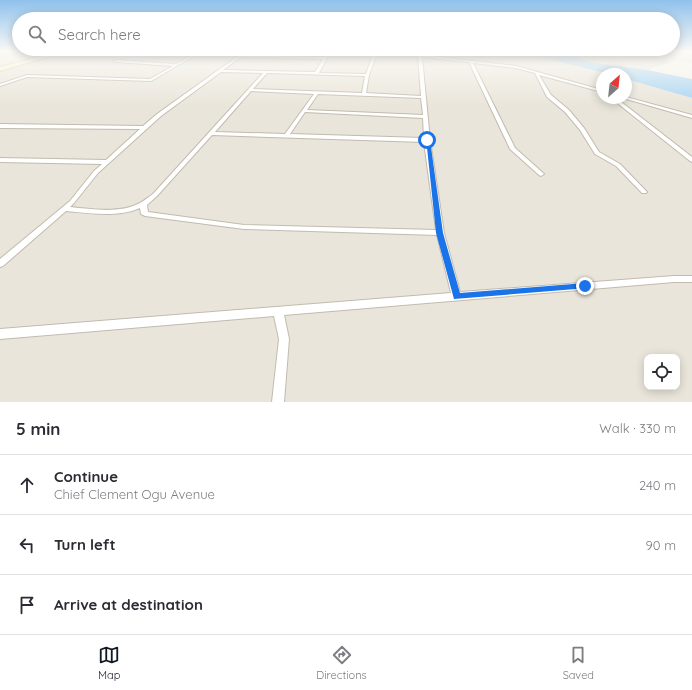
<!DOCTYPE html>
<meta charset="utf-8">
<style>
:root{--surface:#fff;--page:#f7f7f7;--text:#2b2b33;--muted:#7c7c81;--line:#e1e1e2;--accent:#111827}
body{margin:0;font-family:Quicksand,sans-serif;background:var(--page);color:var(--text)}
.controls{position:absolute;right:12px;bottom:12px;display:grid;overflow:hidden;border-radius:8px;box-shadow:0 2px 10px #0003}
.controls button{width:36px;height:36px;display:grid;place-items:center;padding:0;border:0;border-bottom:1px solid var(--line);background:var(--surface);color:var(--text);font:20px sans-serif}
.compass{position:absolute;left:596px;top:68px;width:36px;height:36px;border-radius:50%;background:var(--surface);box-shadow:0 2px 10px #0003;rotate:27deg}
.stop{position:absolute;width:12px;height:12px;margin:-9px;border:3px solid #1a73e8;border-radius:50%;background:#fff}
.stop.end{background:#1a73e8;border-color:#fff;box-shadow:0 1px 4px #0008}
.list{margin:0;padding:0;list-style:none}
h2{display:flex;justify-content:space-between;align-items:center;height:52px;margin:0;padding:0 16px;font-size:17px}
h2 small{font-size:13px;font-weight:400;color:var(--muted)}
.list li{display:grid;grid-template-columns:26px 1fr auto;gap:12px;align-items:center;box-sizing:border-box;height:60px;padding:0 16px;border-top:1px solid var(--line)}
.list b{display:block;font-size:15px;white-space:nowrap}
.list p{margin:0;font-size:13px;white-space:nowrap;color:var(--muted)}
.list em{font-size:13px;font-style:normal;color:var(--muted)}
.icon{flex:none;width:22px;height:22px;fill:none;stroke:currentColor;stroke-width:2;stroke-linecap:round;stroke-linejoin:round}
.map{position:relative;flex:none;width:692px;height:402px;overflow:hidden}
.search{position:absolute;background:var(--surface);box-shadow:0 2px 10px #0003;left:12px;right:12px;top:12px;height:44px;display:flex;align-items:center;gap:10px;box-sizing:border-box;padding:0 14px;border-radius:22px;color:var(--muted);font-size:15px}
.sheet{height:232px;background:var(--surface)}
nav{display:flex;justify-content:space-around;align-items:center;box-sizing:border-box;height:56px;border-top:1px solid var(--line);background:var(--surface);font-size:11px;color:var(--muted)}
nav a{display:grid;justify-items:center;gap:2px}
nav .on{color:var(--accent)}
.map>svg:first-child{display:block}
.residential{fill:#eae5da;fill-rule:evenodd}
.green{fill:#d2eab5}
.water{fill:#a9d4f2}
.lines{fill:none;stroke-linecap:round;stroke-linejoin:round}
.minor-casing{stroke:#c2bbae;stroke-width:2}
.secondary-casing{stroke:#d6c79b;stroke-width:2}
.minor{fill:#fff;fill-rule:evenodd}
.secondary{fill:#fff3cd;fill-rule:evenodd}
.route{fill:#1a73e8}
</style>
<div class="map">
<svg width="692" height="402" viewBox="0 0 692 402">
<rect width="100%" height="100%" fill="#f6f3ec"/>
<path class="residential" d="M54,51H516L609,74H602V98H626V79L692,98V402H0V58L18,54L31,57ZM647,357H677V387H647Z
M569,51H692V63L675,60L647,70L638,69L595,63L583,60Z"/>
<path class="green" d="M0,51H54L30,57L18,54L0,58Z"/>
<path class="water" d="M516,51H569L583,60L595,63L647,70L692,79V98L626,79V74H609Z"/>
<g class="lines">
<g class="minor-casing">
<path id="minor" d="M199,51H203L151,81L27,77L0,86V84L27,75L150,79L173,66L116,62L114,61L116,60L176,64Z
M245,51H249L244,55L324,57L327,51H331L319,73L366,74L374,51H378L369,75L366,93L421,96L418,56L379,51H390L433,56L441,51H445L437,57L516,66L602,90V92L539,75L551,95L569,110L584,128L599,152L620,164L646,191L647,192L646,193H642L616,166L595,154L580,130L565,112L547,97L535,73L516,68L473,63L515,148L543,173L544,174L541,176L539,175L510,149L469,62L422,57L430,140L444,233L460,292L674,276H692V282H674L284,315L289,339L284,402H272L279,339L274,316L0,339V329L451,293L437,235L244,229L145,216L141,214L140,208C117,218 90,213 66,211L3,266L0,267V259L70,201L94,171L102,164L0,162V158L106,160L140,129L0,128V124L143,126L157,114ZM241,57L323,59L315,72L223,70ZM221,72L263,73L153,194C148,197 144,201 140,203C120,214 92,209 70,207L74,203L98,173L161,116ZM267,73L365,76L362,93L253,89ZM251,91L314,94L285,134L215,132ZM318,94L421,98L423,115L307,110ZM305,112L423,118L424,138L290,134ZM212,135L424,142L436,230L244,225L148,212L147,205L157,196Z
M453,51H461L481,55L479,56Z
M626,97L692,115V118L623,98H626Z
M611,98H616L692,157V162L690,161Z"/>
</g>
<g class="secondary-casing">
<path id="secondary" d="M61,51H68L0,71V67Z"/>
</g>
<use href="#minor" class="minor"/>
<use href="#secondary" class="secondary"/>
</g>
<linearGradient id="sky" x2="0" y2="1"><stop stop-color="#8fc1ec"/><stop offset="0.48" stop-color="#fbfaf6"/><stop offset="1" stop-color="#fbfaf6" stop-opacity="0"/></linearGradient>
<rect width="692" height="107" fill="url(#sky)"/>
<path class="route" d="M426,138L430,140L443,233L460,293L585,283L588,284V288L454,299L436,233Z"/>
</svg>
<div class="controls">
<button><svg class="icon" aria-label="locate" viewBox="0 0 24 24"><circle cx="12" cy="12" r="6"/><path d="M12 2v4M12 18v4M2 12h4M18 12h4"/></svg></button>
</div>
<svg class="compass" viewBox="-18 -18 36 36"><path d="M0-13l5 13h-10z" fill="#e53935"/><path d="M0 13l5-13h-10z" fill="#7c7c81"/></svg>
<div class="stop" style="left:427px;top:140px"></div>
<div class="stop end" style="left:585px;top:286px"></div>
<div class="search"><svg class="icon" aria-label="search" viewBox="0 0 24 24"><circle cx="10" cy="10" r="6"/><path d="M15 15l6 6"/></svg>Search here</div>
</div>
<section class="sheet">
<h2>5 min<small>Walk · 330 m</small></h2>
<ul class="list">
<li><svg class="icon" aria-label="ahead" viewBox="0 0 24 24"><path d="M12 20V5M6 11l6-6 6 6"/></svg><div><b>Continue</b><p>Chief Clement Ogu Avenue</p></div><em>240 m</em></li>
<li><svg class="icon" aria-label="left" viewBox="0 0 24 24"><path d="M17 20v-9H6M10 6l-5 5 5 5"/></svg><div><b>Turn left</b></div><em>90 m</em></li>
<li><svg class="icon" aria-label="arrive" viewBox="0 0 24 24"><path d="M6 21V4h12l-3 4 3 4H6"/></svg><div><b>Arrive at destination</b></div></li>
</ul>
</section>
<nav>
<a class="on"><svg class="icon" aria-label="map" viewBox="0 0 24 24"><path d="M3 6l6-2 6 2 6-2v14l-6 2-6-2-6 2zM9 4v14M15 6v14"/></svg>Map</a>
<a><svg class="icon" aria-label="directions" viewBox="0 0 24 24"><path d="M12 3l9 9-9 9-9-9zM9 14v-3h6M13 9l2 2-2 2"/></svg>Directions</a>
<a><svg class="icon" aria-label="saved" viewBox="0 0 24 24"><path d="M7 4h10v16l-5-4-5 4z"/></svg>Saved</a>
</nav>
